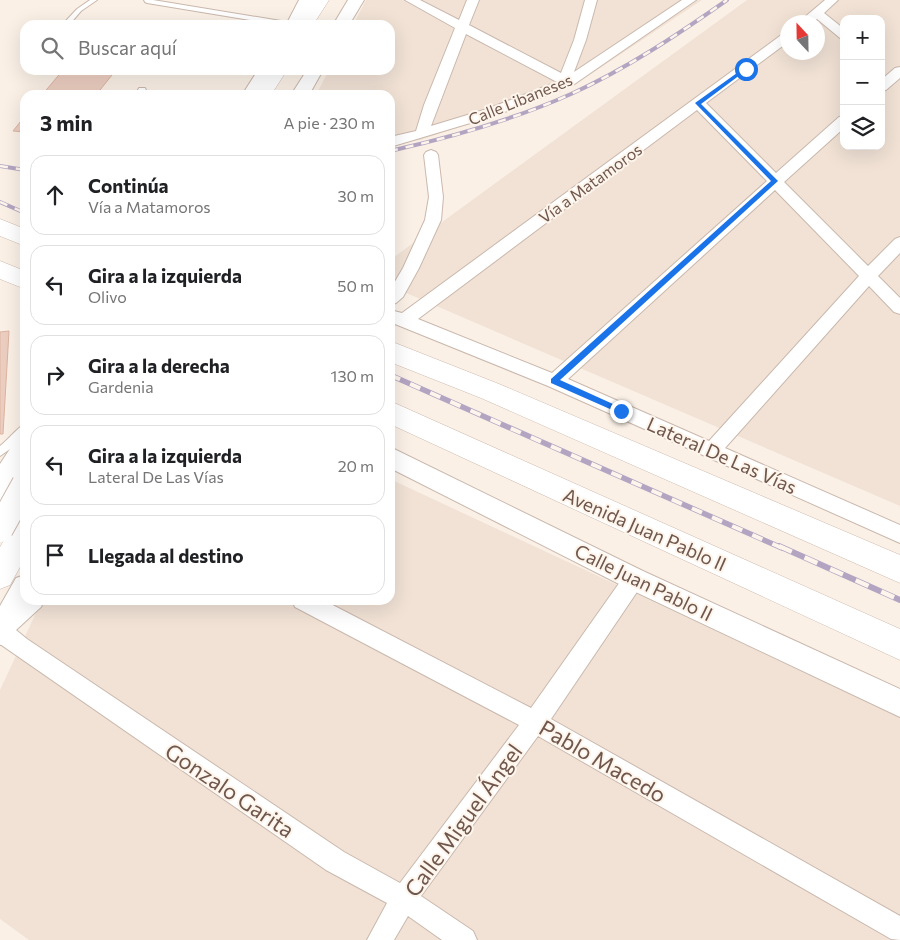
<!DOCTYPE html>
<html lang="es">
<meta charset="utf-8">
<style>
:root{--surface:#fff;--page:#f6f6f6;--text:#202124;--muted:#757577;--line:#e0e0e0}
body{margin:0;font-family:Commissioner,sans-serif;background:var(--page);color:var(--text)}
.controls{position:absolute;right:15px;top:15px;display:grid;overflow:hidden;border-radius:10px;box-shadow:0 5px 20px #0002}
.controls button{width:45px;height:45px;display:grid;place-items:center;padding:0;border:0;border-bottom:1px solid var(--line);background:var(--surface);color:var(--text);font:25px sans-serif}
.compass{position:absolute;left:780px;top:15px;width:45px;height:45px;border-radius:50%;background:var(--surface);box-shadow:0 5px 20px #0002;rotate:338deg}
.stop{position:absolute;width:15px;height:15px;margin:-11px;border:4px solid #1a73e8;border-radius:50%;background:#fff}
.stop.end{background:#1a73e8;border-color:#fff;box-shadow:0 1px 5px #0008}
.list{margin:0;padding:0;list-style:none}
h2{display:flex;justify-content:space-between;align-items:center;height:65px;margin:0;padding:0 20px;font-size:21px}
h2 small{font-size:16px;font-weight:400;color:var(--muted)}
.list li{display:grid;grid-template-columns:32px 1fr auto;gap:15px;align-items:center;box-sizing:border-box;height:80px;margin:0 10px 10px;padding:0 10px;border:1px solid var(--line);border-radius:15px}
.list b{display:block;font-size:19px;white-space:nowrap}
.list p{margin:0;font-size:16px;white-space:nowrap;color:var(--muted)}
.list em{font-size:16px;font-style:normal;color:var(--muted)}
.icon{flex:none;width:28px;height:28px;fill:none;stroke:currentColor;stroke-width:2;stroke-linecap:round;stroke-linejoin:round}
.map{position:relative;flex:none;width:900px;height:940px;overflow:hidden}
.search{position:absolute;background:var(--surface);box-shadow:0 5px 20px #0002;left:20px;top:20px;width:375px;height:55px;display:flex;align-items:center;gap:12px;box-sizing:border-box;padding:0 18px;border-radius:15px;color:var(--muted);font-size:19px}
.panel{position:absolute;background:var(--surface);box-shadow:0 5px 20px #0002;left:20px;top:90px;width:375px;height:515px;border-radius:15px}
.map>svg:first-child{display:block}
.residential{fill:#f1e2d5;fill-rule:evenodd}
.building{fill:#eccec0;stroke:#ddb4a2}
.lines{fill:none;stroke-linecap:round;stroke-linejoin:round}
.service-casing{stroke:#cab8ad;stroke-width:2}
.minor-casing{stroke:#cab8ad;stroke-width:2}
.tertiary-casing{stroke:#cab8ad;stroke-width:2}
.secondary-casing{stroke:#cfbaae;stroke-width:1}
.service{fill:#fff;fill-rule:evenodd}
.minor{fill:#fff;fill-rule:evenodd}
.tertiary{fill:#fff;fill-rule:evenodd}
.secondary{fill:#fff;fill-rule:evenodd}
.rail-far2-casing{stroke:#b3a5c2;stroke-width:4}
.rail-far1-casing{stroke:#b3a5c2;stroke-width:5.5}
.rail-casing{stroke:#b3a5c2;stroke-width:6}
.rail-far2{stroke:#fdf5eb;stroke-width:2.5;stroke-dasharray:8;stroke-linecap:butt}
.rail-far1{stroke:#fdf5eb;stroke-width:4;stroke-dasharray:11;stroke-linecap:butt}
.rail{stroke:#fdf5eb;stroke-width:4.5;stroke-dasharray:14;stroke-linecap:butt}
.secondary-bridge-casing{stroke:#cfbaae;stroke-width:28;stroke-linecap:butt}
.secondary-bridge{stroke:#fff;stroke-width:26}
.route{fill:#1a73e8}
.labels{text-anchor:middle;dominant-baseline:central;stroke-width:4;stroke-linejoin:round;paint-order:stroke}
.far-street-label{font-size:16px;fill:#70574d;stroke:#fdf5eb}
.street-label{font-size:19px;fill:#70574d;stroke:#fdf5eb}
.near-street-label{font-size:22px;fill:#70574d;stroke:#fdf5eb}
</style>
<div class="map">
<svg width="900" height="940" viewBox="0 0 900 940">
<rect width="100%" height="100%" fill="#faf0e6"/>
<path class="residential" d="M366,0H702L573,86L421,140L390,144V95H316L329,70H390V25H353Z
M747,0H900V506L390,286V260ZM844,19H881V146H844ZM788,22H818V52H788Z
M390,479L900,717V940H29L0,919V690L42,600H390Z"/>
<path class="building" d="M63,70H116L96,95H42Z
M25,116V132L13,131Z
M9,331L3,434H0V332Z"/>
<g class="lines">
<g class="service-casing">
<path id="service" d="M90,0H97L81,11L69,25H62L77,9Z
M144,0H153L293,23L296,25H281L147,3L145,2Z
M139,88H145L148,95H140L138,90Z
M25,424V435L16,445L0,456V446C8,440 17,428 25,424Z"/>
</g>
<g class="minor-casing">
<path id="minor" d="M405,0H420L459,20L467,0H479L469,25L561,73L574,40L585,0H597L586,40L574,72L682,0H696L573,85L497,115L390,147V137L416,131L424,105L455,28ZM466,34L557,82L487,109L431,126Z
M825,0H838L824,13L844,29V39L840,38L817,19L812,22H799Z
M788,32V42L706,103L776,173L839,117L844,116V128L784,182L868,266L895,239L900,237V253L878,276L900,298V314L894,312L869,286L725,448L900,525V543L548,386L390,322V310L402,313L784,33ZM697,110L767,181L552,373L418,319ZM775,190L859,276L709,441L568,379Z
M900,67V78L886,90L881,91V80L895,68Z
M431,150L436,152L438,155L443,197L441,220L419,268L403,297L396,303L390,305V290L403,268L425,220L429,197L424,155L426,152Z
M634,570L641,572L644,579L641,586L551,719L900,916V940L891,939L538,736L421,896L473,931L477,940H442L408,916L394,940H367L387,903L326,870L0,644V618L25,595V600H44L41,607L16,630L27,639L344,852L400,883L519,725L295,607L292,600H323L531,708L627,572Z"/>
</g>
<g class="tertiary-casing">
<path id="tertiary" d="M299,0H315L302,25H286Z
M348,0H364L349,25H333Z
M258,70H274L260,95H242Z
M307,70H323L309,95H291Z
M25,435V465L8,491L0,494V464L17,438Z
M390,447L643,571L900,689V717L625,587L390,468Z
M25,575V600H32L9,641L0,645V606L16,578Z"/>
</g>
<g class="secondary-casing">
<path id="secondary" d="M311,0H329L313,25H295Z
M267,70H287L271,95H251Z
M0,219L25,229V246L0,236Z
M0,261L25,271V289L0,279Z
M390,341L499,384L900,555V583L481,398L390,362Z
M390,401L900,629V660L390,424Z
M25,459V490L10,508L0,511V479L15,463Z
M25,518V558L10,585L0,589V547L15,522Z"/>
</g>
<use href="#service" class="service"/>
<use href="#minor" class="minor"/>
<use href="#tertiary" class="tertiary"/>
<use href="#secondary" class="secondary"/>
<g class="rail-far2-casing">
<path id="rail-far2" d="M390,151C452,137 513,120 571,94C626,69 677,35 727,0
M0,166L25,170
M0,202L25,213"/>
</g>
<g class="rail-far1-casing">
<path id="rail-far1" d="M390,375L782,548"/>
</g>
<g class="rail-casing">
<path id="rail" d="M779,546L900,600"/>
</g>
<use href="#rail-far2" class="rail-far2"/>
<use href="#rail-far1" class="rail-far1"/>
<use href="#rail" class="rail"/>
<g class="secondary-bridge-casing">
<path id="secondary-bridge" d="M0,529L25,484"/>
</g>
<use href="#secondary-bridge" class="secondary-bridge"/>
</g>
<path class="route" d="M744,68L748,69L701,104L778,181L560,380L624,409V413H619L551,383V379L771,181L695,103Z"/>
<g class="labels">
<g class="far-street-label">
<text transform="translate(520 99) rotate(-22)">Calle Libaneses</text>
<text transform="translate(590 183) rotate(-36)">Vía a Matamoros</text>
</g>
<g class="street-label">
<text transform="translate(722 455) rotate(24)">Lateral De Las Vías</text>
<text transform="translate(645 529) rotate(24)">Avenida Juan Pablo II</text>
<text transform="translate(644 582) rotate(26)">Calle Juan Pablo II</text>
</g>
<g class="near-street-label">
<text transform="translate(603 761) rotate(30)">Pablo Macedo</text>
<text transform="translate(230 790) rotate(34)">Gonzalo Garita</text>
<text transform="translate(463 820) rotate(-54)">Calle Miguel Ángel</text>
</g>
</g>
</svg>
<div class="controls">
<button>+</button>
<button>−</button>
<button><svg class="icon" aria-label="layers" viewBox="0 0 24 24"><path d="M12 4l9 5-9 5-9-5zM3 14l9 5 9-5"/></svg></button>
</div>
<svg class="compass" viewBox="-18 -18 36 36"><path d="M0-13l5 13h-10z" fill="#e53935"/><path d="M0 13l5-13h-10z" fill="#757577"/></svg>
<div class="stop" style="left:746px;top:69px"></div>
<div class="stop end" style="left:621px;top:411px"></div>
<div class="search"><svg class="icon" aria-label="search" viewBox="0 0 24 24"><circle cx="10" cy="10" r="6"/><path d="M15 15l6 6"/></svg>Buscar aquí</div>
<section class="panel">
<h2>3 min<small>A pie · 230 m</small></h2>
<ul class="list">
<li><svg class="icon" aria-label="ahead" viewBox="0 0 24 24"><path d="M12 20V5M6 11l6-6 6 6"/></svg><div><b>Continúa</b><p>Vía a Matamoros</p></div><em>30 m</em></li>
<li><svg class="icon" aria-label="left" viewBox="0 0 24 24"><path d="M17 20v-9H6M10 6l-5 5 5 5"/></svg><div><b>Gira a la izquierda</b><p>Olivo</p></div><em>50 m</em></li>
<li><svg class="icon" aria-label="right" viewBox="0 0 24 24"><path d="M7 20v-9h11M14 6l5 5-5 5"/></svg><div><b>Gira a la derecha</b><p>Gardenia</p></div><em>130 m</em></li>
<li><svg class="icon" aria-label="left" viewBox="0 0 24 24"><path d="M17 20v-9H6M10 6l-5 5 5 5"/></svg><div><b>Gira a la izquierda</b><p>Lateral De Las Vías</p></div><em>20 m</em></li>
<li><svg class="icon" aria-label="arrive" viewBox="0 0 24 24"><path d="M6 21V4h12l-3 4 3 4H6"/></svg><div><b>Llegada al destino</b></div></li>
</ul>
</section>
</div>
